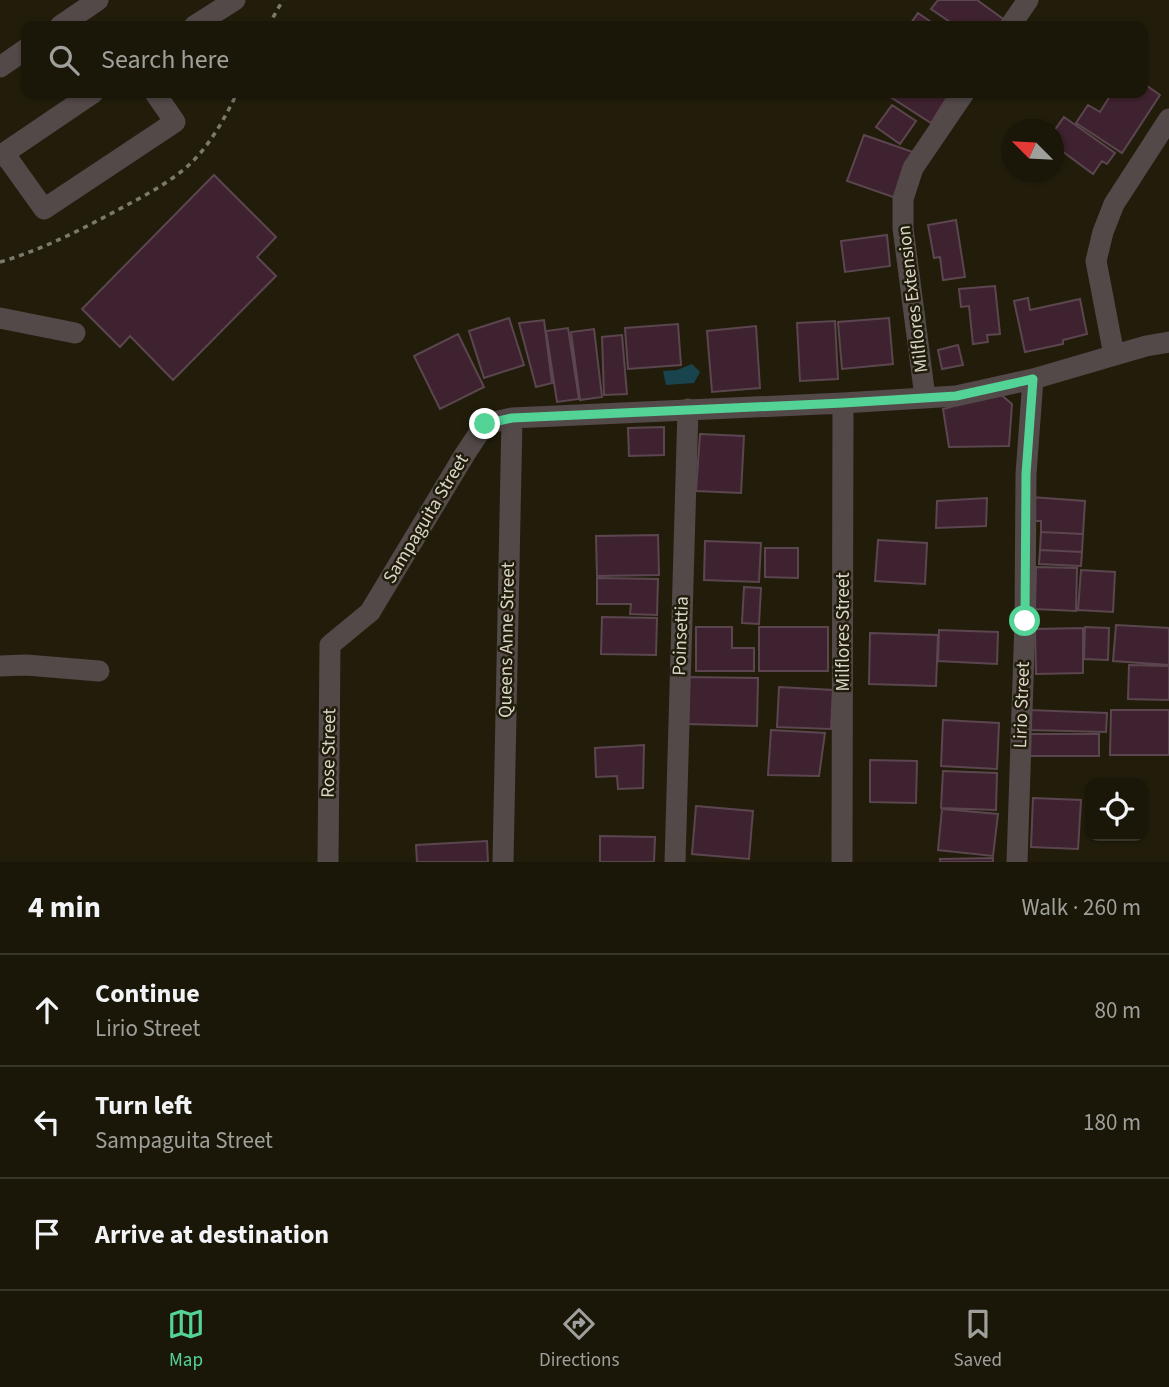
<!DOCTYPE html>
<meta charset="utf-8">
<style>
:root{--surface:#1a1608;--page:#272316;--text:#f1f3f6;--muted:#9f9f9c;--line:#383529;--accent:#53d396}
body{margin:0;font-family:"Source Sans 3",sans-serif;background:var(--page);color:var(--text)}
.controls{position:absolute;right:21px;bottom:21px;display:grid;overflow:hidden;border-radius:14px;box-shadow:0 2px 5px #0004}
.controls button{width:63px;height:63px;display:grid;place-items:center;padding:0;border:0;border-bottom:2px solid var(--line);background:var(--surface);color:var(--text);font:35px sans-serif}
.compass{position:absolute;left:1001px;top:119px;width:63px;height:63px;border-radius:50%;background:var(--surface);box-shadow:0 2px 5px #0004;rotate:294deg}
.stop{position:absolute;width:21px;height:21px;margin:-16px;border:5px solid #53d396;border-radius:50%;background:#fff}
.stop.end{background:#53d396;border-color:#fff;box-shadow:0 2px 7px #0008}
.list{margin:0;padding:0;list-style:none}
h2{display:flex;justify-content:space-between;align-items:center;height:91px;margin:0;padding:0 28px;font-size:30px}
h2 small{font-size:23px;font-weight:400;color:var(--muted)}
.list li{display:grid;grid-template-columns:46px 1fr auto;gap:21px;align-items:center;box-sizing:border-box;height:112px;padding:0 28px;border-top:2px solid var(--line)}
.list b{display:block;font-size:26px;white-space:nowrap}
.list p{margin:0;font-size:23px;white-space:nowrap;color:var(--muted)}
.list em{font-size:23px;font-style:normal;color:var(--muted)}
.icon{flex:none;width:38px;height:38px;fill:none;stroke:currentColor;stroke-width:2;stroke-linecap:round;stroke-linejoin:round}
.map{position:relative;flex:none;width:1169px;height:862px;overflow:hidden}
.search{position:absolute;background:var(--surface);box-shadow:0 2px 5px #0004;left:21px;right:21px;top:21px;height:77px;display:flex;align-items:center;gap:18px;box-sizing:border-box;padding:0 24px;border-radius:14px;color:var(--muted);font-size:26px}
.sheet{height:427px;background:var(--surface)}
nav{display:flex;justify-content:space-around;align-items:center;box-sizing:border-box;height:98px;border-top:2px solid var(--line);background:var(--surface);font-size:19px;color:var(--muted)}
nav a{display:grid;justify-items:center;gap:4px}
nav .on{color:var(--accent)}
.map>svg:first-child{display:block}
.water{fill:#19444d}
.building{fill:#3f222f;stroke:#5b464f;stroke-width:2}
.lines{fill:none;stroke-linecap:round;stroke-linejoin:round}
.path{stroke:#7e7a6b;stroke-width:3.5;stroke-dasharray:5 5;stroke-linecap:butt}
.minor{stroke:#534949;stroke-width:21}
.route{stroke:#53d396;stroke-width:9}
.labels{text-anchor:middle;dominant-baseline:central;stroke-width:5;stroke-linejoin:round;paint-order:stroke}
.street-label{font-size:19px;fill:#d8d5ca;stroke:#221d0b}
</style>
<div class="map">
<svg width="1169" height="862" viewBox="0 0 1169 862">
<rect width="100%" height="100%" fill="#221d0b"/>
<path class="water" d="M692,364L700,372L694,383L666,385L663,371L677,370Z"/>
<path class="building" d="M938,0H977L1006,21L1002,26H956L931,9Z
M918,13L937,26H909Z
M1143,83L1160,95L1122,153L1076,123L1088,105L1100,112L1112,93H1143Z
M896,93H950L931,123L892,98Z
M892,105L916,121L900,144L876,127Z
M1064,117L1115,153L1107,164L1102,161L1093,174L1054,145V131Z
M864,135L913,152L896,198L847,181Z
M214,175L276,237L257,257L276,276L173,380L130,336L120,347L82,309Z
M956,220L965,277L943,280L940,257L934,258L928,225Z
M887,235L890,266L845,272L841,241Z
M995,286L1000,334L987,335L988,342L973,344L969,306L961,307L959,289Z
M1028,298L1030,310L1080,299L1087,334L1063,340V344L1025,352L1014,301Z
M509,318L524,365L484,378L469,331Z
M889,318L893,364L842,369L838,322Z
M544,320L552,383L536,387L519,323Z
M835,321L838,379L800,381L797,323Z
M678,324L681,365L628,369L625,328Z
M756,326L760,388L712,392L707,331Z
M568,328L579,399L557,402L546,331Z
M594,329L602,397L580,400L571,332Z
M458,334L484,387L440,409L414,356Z
M622,335L627,394L604,395L602,337Z
M958,345L963,365L942,369L938,350Z
M1000,394L1012,404L1009,446L949,447L943,409Z
M664,427V455L629,456L628,428Z
M700,434L744,436L741,493L696,491Z
M1031,497L1085,501L1083,534L1041,532V521H1029Z
M987,498L986,526L936,528L937,501Z
M1041,532L1083,534L1082,552L1040,550Z
M658,535L659,575L597,576L596,536Z
M878,540L927,543L925,584L875,581Z
M705,541L761,543L759,582L704,580Z
M765,548H798V578L765,577Z
M1040,550L1082,552L1081,566L1039,564Z
M1036,567L1077,568L1076,611L1035,609Z
M1081,570L1115,572L1113,612L1078,610Z
M597,578L658,579L657,615L630,614L631,604H597Z
M744,587L761,588L759,624L742,623Z
M602,617L657,618L656,655L601,654Z
M1116,625L1169,628V665L1113,661Z
M696,627H732V648H754V671H696Z
M759,627H828V671H759Z
M1085,627L1109,628L1108,660L1084,659Z
M1083,628V673L1036,674L1035,629Z
M939,630L998,632L997,664L938,661Z
M870,633L938,635L936,686L869,684Z
M1129,665L1169,666V700L1128,699Z
M688,677L758,678L757,726L687,724Z
M779,687L833,690L831,729L777,727Z
M1029,710L1107,713L1106,732L1028,730Z
M1111,710H1169V755H1110Z
M943,720L999,723L997,769L941,766Z
M771,730L825,733L819,776L768,775Z
M1028,734H1099V756H1028Z
M644,745L643,788L618,789L617,776L596,777L595,748Z
M870,760L917,761L916,803L870,802Z
M943,771L997,773L996,810L941,808Z
M1033,798L1081,800L1078,849L1031,847Z
M696,806L753,811L749,859L692,854Z
M942,809L998,814L993,856L938,850Z
M600,836L655,837L654,862H600Z
M487,841L488,862H417L416,845Z
M993,858V862H940V859Z"/>
<g class="lines">
<path class="path" d="M268,26L283,0
M0,262C45,249 86,227 127,205C148,194 173,180 190,164C210,145 225,118 237,93"/>
<path class="minor" d="M60,26L98,0
M194,26L235,0
M1010,26L1028,0
M0,67L26,49
M4,153L44,209L175,122L155,93
M0,156L93,93
M0,318L75,333
M1114,355L1096,261L1103,232L1114,204L1169,119
M925,397L903,228V199L913,168L964,93
M0,666L26,665L99,671
M328,862L330,645L370,612L465,454L485,424L512,418L843,403L956,396L1033,379L1146,346L1169,342
M503,862L512,418
M675,862L688,409
M842,862L843,403
M1017,862L1025,621L1026,474L1033,379"/>
</g>
<g class="lines">
<path class="route" d="M485,424L512,418L843,403L956,396L1033,379L1026,474L1025,621"/>
</g>
<g class="labels">
<g class="street-label">
<text transform="translate(913 299) rotate(-97)">Milflores Extension</text>
<text transform="translate(426 519) rotate(-59)">Sampaguita Street</text>
<text transform="translate(843 632) rotate(-90)">Milflores Street</text>
<text transform="translate(681 636) rotate(-88)">Poinsettia</text>
<text transform="translate(507 640) rotate(-89)">Queens Anne Street</text>
<text transform="translate(1022 705) rotate(-88)">Lirio Street</text>
<text transform="translate(329 753) rotate(-89)">Rose Street</text>
</g>
</g>
</svg>
<div class="controls">
<button><svg class="icon" aria-label="locate" viewBox="0 0 24 24"><circle cx="12" cy="12" r="6"/><path d="M12 2v4M12 18v4M2 12h4M18 12h4"/></svg></button>
</div>
<svg class="compass" viewBox="-18 -18 36 36"><path d="M0-13l5 13h-10z" fill="#e53935"/><path d="M0 13l5-13h-10z" fill="#9f9f9c"/></svg>
<div class="stop" style="left:1025px;top:621px"></div>
<div class="stop end" style="left:485px;top:424px"></div>
<div class="search"><svg class="icon" aria-label="search" viewBox="0 0 24 24"><circle cx="10" cy="10" r="6"/><path d="M15 15l6 6"/></svg>Search here</div>
</div>
<section class="sheet">
<h2>4 min<small>Walk · 260 m</small></h2>
<ul class="list">
<li><svg class="icon" aria-label="ahead" viewBox="0 0 24 24"><path d="M12 20V5M6 11l6-6 6 6"/></svg><div><b>Continue</b><p>Lirio Street</p></div><em>80 m</em></li>
<li><svg class="icon" aria-label="left" viewBox="0 0 24 24"><path d="M17 20v-9H6M10 6l-5 5 5 5"/></svg><div><b>Turn left</b><p>Sampaguita Street</p></div><em>180 m</em></li>
<li><svg class="icon" aria-label="arrive" viewBox="0 0 24 24"><path d="M6 21V4h12l-3 4 3 4H6"/></svg><div><b>Arrive at destination</b></div></li>
</ul>
</section>
<nav>
<a class="on"><svg class="icon" aria-label="map" viewBox="0 0 24 24"><path d="M3 6l6-2 6 2 6-2v14l-6 2-6-2-6 2zM9 4v14M15 6v14"/></svg>Map</a>
<a><svg class="icon" aria-label="directions" viewBox="0 0 24 24"><path d="M12 3l9 9-9 9-9-9zM9 14v-3h6M13 9l2 2-2 2"/></svg>Directions</a>
<a><svg class="icon" aria-label="saved" viewBox="0 0 24 24"><path d="M7 4h10v16l-5-4-5 4z"/></svg>Saved</a>
</nav>
